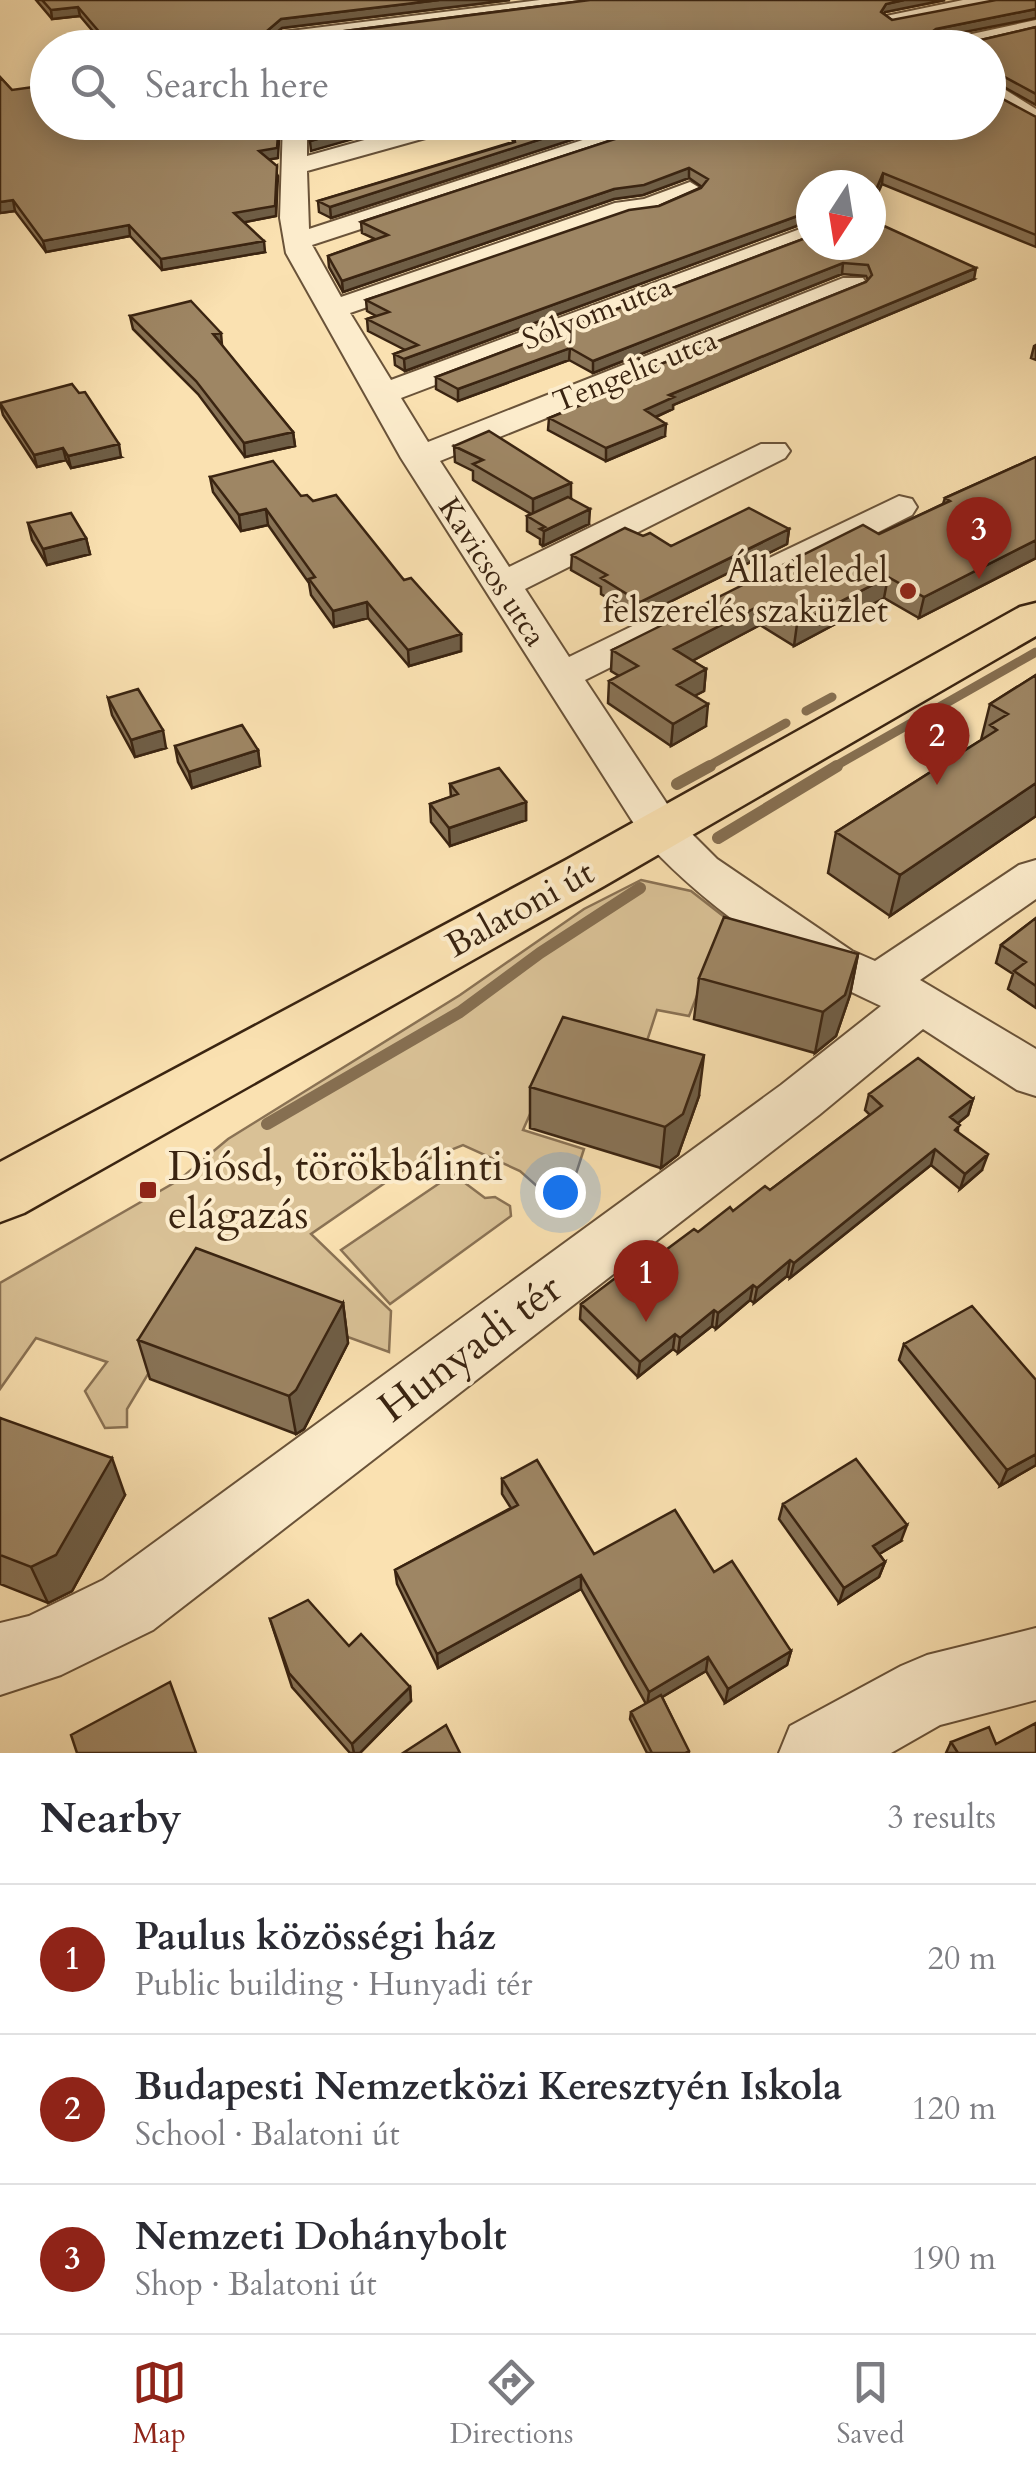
<!DOCTYPE html>
<meta charset="utf-8">
<style>
:root{--surface:#fff;--page:#f2f2f3;--text:#2b2b33;--muted:#7c7c81;--line:#e1e1e2;--accent:#8f2418}
body{margin:0;font-family:Cardo,serif;background:var(--page);color:var(--text)}
.compass{position:absolute;left:796px;top:170px;width:90px;height:90px;border-radius:50%;background:var(--surface);box-shadow:0 5px 25px #0003;rotate:192deg}
.you{position:absolute;left:560px;top:1192px;width:35px;height:35px;margin:-25px;border:8px solid #fff;border-radius:50%;background:#1a73e8;box-shadow:0 0 0 15px #1a73e833}
.badge{display:grid;place-items:center;width:65px;height:65px;border-radius:50%;background:var(--accent);color:#fff;font-size:32px;font-weight:700}
.pin{position:absolute;translate:-50% -82px;filter:drop-shadow(0 2px 5px #0008)}
.pin::after{content:'';position:absolute;top:52px;width:35px;height:30px;background:inherit;clip-path:polygon(0 0,100% 0,50% 100%)}
.list{margin:0;padding:0;list-style:none}
h2{display:flex;justify-content:space-between;align-items:center;height:130px;margin:0;padding:0 40px;font-size:42px}
h2 small{font-size:32px;font-weight:400;color:var(--muted)}
.list li{display:grid;grid-template-columns:65px 1fr auto;gap:30px;align-items:center;box-sizing:border-box;height:150px;padding:0 40px;border-top:2px solid var(--line)}
.list b{display:block;font-size:38px;white-space:nowrap}
.list p{margin:0;font-size:32px;white-space:nowrap;color:var(--muted)}
.list em{font-size:32px;font-style:normal;color:var(--muted)}
.icon{flex:none;width:55px;height:55px;fill:none;stroke:currentColor;stroke-width:2;stroke-linecap:round;stroke-linejoin:round}
.map{position:relative;flex:none;width:1036px;height:1753px;overflow:hidden}
.search{position:absolute;background:var(--surface);box-shadow:0 5px 25px #0003;left:30px;right:30px;top:30px;height:110px;display:flex;align-items:center;gap:25px;box-sizing:border-box;padding:0 35px;border-radius:55px;color:var(--muted);font-size:38px}
.sheet{height:580px;background:var(--surface)}
nav{display:flex;justify-content:space-around;align-items:center;box-sizing:border-box;height:140px;border-top:2px solid var(--line);background:var(--surface);font-size:28px;color:var(--muted)}
nav a{display:grid;justify-items:center;gap:5px}
nav .on{color:var(--accent)}
.map>svg:first-child{display:block}
.green{fill:#d9c196;stroke:#8a7254;stroke-width:2.5}
.lines{fill:none;stroke-linecap:round;stroke-linejoin:round}
.stream-far1{stroke:#866f51;stroke-width:9}
.stream{stroke:#866f51;stroke-width:12}
.minor-casing{stroke:#6a5339;stroke-width:4}
.major-casing{stroke:#3a2411;stroke-width:5}
.minor{fill:#fceccc;fill-rule:evenodd}
.major{fill:#fae1b1;fill-rule:evenodd}
.wall{fill:#887356;stroke:#3a2411;stroke-width:2.5}
.shaded-wall{fill:#6f5e46;stroke:#3a2411;stroke-width:2.5}
.building{fill:#9e8664;stroke:#3a2411;stroke-width:2.5}
.poi-dot{fill:#8f2418;stroke:#fceccc;stroke-width:4}
.labels{text-anchor:middle;dominant-baseline:central;stroke-width:8;stroke-linejoin:round;paint-order:stroke}
.far-street-label{font-size:30px;fill:#3a2411;stroke:#fceccc}
.poi-label{font-size:35px;fill:#3a2411;stroke:#fceccc;text-anchor:end}
.street-label{font-size:35px;fill:#3a2411;stroke:#fceccc}
.near-poi-label{font-size:42px;fill:#3a2411;stroke:#fceccc;text-anchor:start}
.near-street-label{font-size:42px;fill:#3a2411;stroke:#fceccc}
</style>
<div class="map">
<svg width="1036" height="1753" viewBox="0 0 1036 1753">
<rect width="100%" height="100%" fill="#fae1b1"/>
<filter id="stains"><feTurbulence type="fractalNoise" baseFrequency=".002" numOctaves="4"/><feColorMatrix values="0 0 0 0 .2 0 0 0 0 .09 0 0 0 0 .02 0 0 0 .5 -.17"/></filter>
<radialGradient id="worn" r=".72"><stop offset=".6" stop-color="#630" stop-opacity="0"/><stop offset="1" stop-color="#630" stop-opacity=".3"/></radialGradient>
<path class="green" d="M641,880L691,891L727,919L689,1016L657,1010L636,1075L556,1055L523,1130L584,1149L573,1183L547,1195L520,1171L463,1145L408,1167L311,1234L391,1311L389,1352L202,1284L127,1409V1427L105,1428L85,1391L107,1362L36,1338L0,1389V1283L179,1180L228,1139L460,995L584,909Z
M453,1174L485,1198L495,1197L510,1206L511,1216L390,1304L341,1250Z"/>
<g class="lines">
<path class="stream-far1" d="M806,711L832,697
M705,768L786,723
M832,768L1036,652"/>
<path class="stream" d="M677,784L710,766
M718,838L837,766
M267,1124L460,1012L540,953L640,888"/>
<g class="minor-casing">
<path id="minor" d="M540,0H598L588,6L282,44L272,38L282,32Z
M963,0H1002L992,6L893,26L883,20L886,16Z
M1036,20V32L966,48H925L935,42Z
M988,79L1036,109V127L988,97Z
M283,122H307V156L429,122H468L465,127L307,171L309,229L638,122H674L671,127L312,245L341,297L615,203L644,199L690,182L703,190L699,195L657,213L628,217L350,313L391,380L811,225V242L401,398L428,442L843,278H863L867,284L863,290L440,461L509,567L761,444H785L790,451L785,458L525,589L569,657L655,615L669,611L683,615L689,623L683,631L585,680L677,819L717,859L852,951L875,961L1019,865L1036,860V899L920,980L1036,1049V1096L1017,1090L923,1029L819,1115L153,1630L61,1675L0,1695V1623L29,1616L103,1580L781,1085L881,1006C790,965 713,913 645,841L401,458L286,253L280,218Z
M899,496L912,499L917,507L912,515L787,578L774,581L761,578L755,570L761,562Z
M1036,1628V1700L940,1725L891,1753H779L790,1726L901,1666L927,1655Z"/>
</g>
<g class="major-casing">
<path id="major" d="M1036,603V636L604,886L24,1213L0,1222V1162L566,860L1020,607Z"/>
</g>
<use href="#minor" class="minor"/>
<use href="#major" class="major"/>
</g>
<path class="wall" d="M36,0H510L282,28L274,34L282,39L590,0H945L885,12L884,14L892,20L934,38L928,43H968L1036,27V105L988,78V48H107L80,16L52,19Z
M0,77L12,90L278,158L269,159L278,176L276,216L244,222L265,252L162,270L130,236L46,252L15,211L0,213Z
M1036,117V247L882,184L811,185V222L810,221L405,371L395,365L394,354L405,350L368,331L367,319L376,316L367,311L366,300L659,206L702,187L689,178L643,195L614,199L343,292L329,267L328,256L375,239L362,233L361,222L667,122Z
M508,122H612L611,127L331,218L319,212L318,201L513,142Z
M811,236L974,279L673,405V409L656,417L665,436L606,461L548,430L549,418L625,387L626,378L866,282L868,280L866,276L842,274L593,373L569,360L458,401L436,389V377Z
M130,316L222,346L293,432L295,446L245,457L198,394L133,329Z
M1036,345V360L1031,358L1034,346Z
M0,403L121,457L71,468L66,460L37,467L3,415Z
M454,446L571,498L589,524L543,546L540,544V539L527,531V516L531,514L473,480V471L455,462Z
M1036,457V558L919,618L884,598L794,646L760,625L692,661L706,669L704,691L694,696L706,726L671,746L608,703L609,681L619,676L611,671L612,650L879,534L943,504L945,498Z
M210,477L301,496L313,501L404,580L461,634V651L409,666L368,618L334,627L311,595L309,583L268,525L241,531L213,492Z
M28,523L86,538L90,554L47,565L32,540Z
M789,529L787,544L639,617L601,594V587L571,570L572,555L643,536L671,546Z
M1036,675V816L890,916L828,873L836,832L981,740L990,704Z
M108,698L166,748L135,757L112,715Z
M175,746L258,750L260,766L192,788L178,762Z
M450,784L526,802V820L450,846L431,822L430,804L451,797Z
M1036,918V1008L1008,989L1013,974L996,963L1001,945Z
M858,954L850,995L836,1036L815,1053L694,1019L699,978Z
M530,1087L699,1096L678,1155L661,1168L530,1128Z
M869,1094L973,1099L968,1115L958,1123V1132L982,1170L960,1189L931,1165L790,1278L787,1276L754,1303L750,1300L716,1329L712,1326L678,1353L673,1349L638,1377L580,1319L581,1304L659,1255L770,1190L870,1115L865,1110Z
M343,1303L348,1343L304,1429L296,1434L150,1379L138,1340Z
M904,1344L1036,1465L1000,1486L899,1360Z
M0,1418L125,1495L72,1591L48,1603L0,1584Z
M502,1479L594,1554L714,1572L791,1651L787,1665L725,1703L706,1671L662,1697L689,1753H647L630,1719L631,1712L646,1704L581,1589L438,1668L397,1584L395,1570L511,1508L502,1494Z
M783,1504L901,1541L879,1554L885,1562L879,1577L839,1603L779,1519Z
M270,1619L349,1646L410,1687L411,1701L360,1753H350L292,1687Z
M951,1742L996,1744L1036,1753H946Z"/>
<path class="shaded-wall" d="M439,0H510L282,28L268,39V30L281,19Z
M904,0H945L885,12L879,21L881,12L886,4Z
M78,7L80,16L52,19L51,10Z
M1036,9V18L934,38L921,47L923,38L936,29Z
M279,122H280L278,158L260,161L259,151Z
M377,122H413L311,151L310,141Z
M469,122H498L469,128Z
M594,122H612L611,127L331,218L330,207Z
M277,166L276,216L235,224L234,213Z
M689,168V178L643,195L614,199L343,292L342,281L614,189Z
M883,173L882,184L871,209V202Z
M13,200L15,211L0,213V202Z
M811,211L810,221L405,371L404,359Z
M129,225L130,236L46,252L43,241Z
M264,241L265,252L162,270L161,259Z
M843,263L842,274L593,373V361Z
M976,268L974,279L673,405V409L644,422L645,410L669,395Z
M221,333L222,345L213,334Z
M570,348L569,360L458,401V389Z
M666,424L665,436L606,461V448Z
M293,432L295,446L245,457L244,443Z
M119,444L121,457L71,468L68,456Z
M63,448L66,460L37,467L34,455Z
M571,483V499L533,515V499Z
M266,509L268,525L241,531L239,515Z
M590,509L589,524L543,546L544,531Z
M789,529L787,544L639,617L640,602Z
M86,538L90,554L47,565L43,549Z
M1036,540V558L919,618L924,597Z
M888,577L884,598L794,646L797,624Z
M367,602L368,618L334,627L333,611Z
M763,604L760,625L673,671L674,649Z
M461,634V651L409,666L408,650Z
M706,669L704,691L675,706L677,685Z
M708,704L706,726L671,746L673,724Z
M163,730L166,748L135,757L131,740Z
M258,750L260,766L192,788L189,772Z
M1036,783V816L890,916L900,875Z
M526,802V820L450,846L449,828Z
M858,954L850,995L836,1036L815,1053L823,1012Z
M704,1055L699,1096L678,1155L661,1168L665,1127Z
M973,1099L968,1115L946,1133L950,1117Z
M935,1149L931,1165L790,1278L794,1263Z
M988,1154L982,1170L960,1189L965,1174Z
M790,1260L787,1276L754,1303L757,1288Z
M753,1285L750,1300L716,1329L718,1313Z
M343,1303L348,1343L304,1429L296,1434L289,1396Z
M714,1310L712,1326L678,1353L680,1338Z
M675,1334L673,1349L638,1377L640,1362Z
M1036,1454V1465L1000,1486L1007,1470Z
M112,1458L125,1495L72,1591L48,1603L31,1567Z
M907,1525L901,1541L868,1561L873,1546Z
M885,1562L879,1577L839,1603L844,1588Z
M581,1575V1589L438,1668L437,1654Z
M791,1651L787,1665L725,1703L728,1689Z
M708,1657L706,1671L647,1706L649,1692Z
M410,1687L411,1701L360,1753H354L352,1744Z"/>
<path class="building" d="M42,0H439L281,19L268,30L282,39L590,0H904L886,4L881,12L892,20L996,0H1036V9L936,29L923,38L926,43H968L1036,27V94L988,68V48H113L78,7L51,10Z
M0,77L12,90L48,85V122H279L277,148L259,151L277,166L275,206L234,213L264,241L161,259L129,225L43,241L13,200L0,202Z
M988,91L1036,117V235L883,173L871,202V185H811V211L404,359L394,354L418,345L367,319L389,312L366,300L629,210L659,206L701,188L708,179L689,168L644,185L614,189L342,281L328,256L388,235L361,222L667,122H988Z
M309,122H377L310,141Z
M511,122H594L330,207L318,201L515,142Z
M871,220L976,268L669,395L674,397L645,410L666,424L606,448L549,418L635,383L626,378L866,282L872,275L868,265L843,263L593,361L570,348L458,389L436,377L811,236V245H871Z
M191,301L221,333L213,334L293,432L244,443L196,381L130,316Z
M72,384L79,393L85,392L119,444L68,456L63,448L34,455L0,403Z
M489,431L571,483L533,499L473,464L483,460L454,446Z
M1036,457V540L924,597L888,577L797,624L763,604L674,649L706,669L677,685L708,704L673,724L609,681L638,666L612,650L863,525L879,534L950,501L945,498Z
M273,461L301,496L307,495L313,501L336,495L404,580L411,578L461,634L408,650L367,602L333,611L309,579L315,577L266,509L239,515L210,477Z
M568,497L590,509L544,531L540,529L545,527L527,516Z
M749,508L789,529L640,602L601,578L607,575L572,555L625,528L643,536L650,533L671,546Z
M71,513L86,538L43,549L28,523Z
M1036,675V783L900,875L836,832L997,730L990,725L1008,714L990,704Z
M138,689L163,730L131,740L108,698Z
M242,725L258,750L189,772L175,746Z
M499,768L526,802L449,828L430,804L458,794L450,784Z
M724,917L858,954L845,995L823,1012L699,978Z
M1036,918V986L1014,971L1026,962L1001,945Z
M563,1017L704,1055L683,1114L665,1127L530,1087Z
M918,1058L973,1099L950,1117L960,1125L955,1130L988,1154L965,1174L935,1149L794,1263L790,1260L757,1288L753,1285L718,1313L714,1310L680,1338L675,1334L640,1362L581,1304L622,1273L625,1276L656,1252L659,1255L694,1229L698,1232L730,1207L733,1211L765,1186L770,1190L882,1106L869,1094Z
M196,1248L343,1303L296,1390L289,1396L138,1340Z
M972,1306L1036,1380V1454L1007,1470L904,1344Z
M0,1418L112,1458L56,1555L31,1567L0,1555Z
M856,1459L907,1525L873,1546L885,1562L844,1588L783,1504Z
M537,1460L594,1554L675,1510L714,1572L732,1561L791,1651L728,1689L708,1657L649,1692L581,1575L437,1654L395,1570L518,1505L502,1479Z
M308,1600L349,1646L361,1634L410,1687L352,1744L289,1673L270,1619Z
M170,1682L196,1753H77L71,1735Z
M661,1695L689,1751L685,1753H652L631,1712Z
M1036,1723V1753H958L951,1742L989,1727L996,1744Z
M446,1725L460,1753H403Z"/>
<g class="poi-dot">
<circle cx="908" cy="591" r="10"/>
<rect x="138" y="1180" width="20" height="20" rx="5"/>
</g>
<g class="labels">
<g class="far-street-label">
<text transform="translate(597 313) rotate(-21)">Sólyom utca</text>
<text transform="translate(635 371) rotate(-22)">Tengelic utca</text>
<text transform="translate(492 572) rotate(57)">Kavicsos utca</text>
</g>
<g class="poi-label">
<text x="888" y="571">Állatleledel<tspan x="888" dy="40">felszerelés szaküzlet</tspan></text>
</g>
<g class="street-label">
<text transform="translate(520 909) rotate(-29)">Balatoni út</text>
</g>
<g class="near-poi-label">
<text x="168" y="1166">Diósd, törökbálinti<tspan x="168" dy="48">elágazás</tspan></text>
</g>
<g class="near-street-label">
<text transform="translate(470 1348) rotate(-37)">Hunyadi tér</text>
</g>
</g>
<rect width="100%" height="100%" filter="url(#stains)"/>
<rect width="100%" height="100%" fill="url(#worn)"/>
</svg>
<svg class="compass" viewBox="-18 -18 36 36"><path d="M0-13l5 13h-10z" fill="#e53935"/><path d="M0 13l5-13h-10z" fill="#7c7c81"/></svg>
<div class="you"></div>
<div class="pin badge" style="left:646px;top:1322px">1</div>
<div class="pin badge" style="left:937px;top:785px">2</div>
<div class="pin badge" style="left:979px;top:579px">3</div>
<div class="search"><svg class="icon" aria-label="search" viewBox="0 0 24 24"><circle cx="10" cy="10" r="6"/><path d="M15 15l6 6"/></svg>Search here</div>
</div>
<section class="sheet">
<h2>Nearby<small>3 results</small></h2>
<ul class="list">
<li><span class="badge">1</span><div><b>Paulus közösségi ház</b><p>Public building · Hunyadi tér</p></div><em>20 m</em></li>
<li><span class="badge">2</span><div><b>Budapesti Nemzetközi Keresztyén Iskola</b><p>School · Balatoni út</p></div><em>120 m</em></li>
<li><span class="badge">3</span><div><b>Nemzeti Dohánybolt</b><p>Shop · Balatoni út</p></div><em>190 m</em></li>
</ul>
</section>
<nav>
<a class="on"><svg class="icon" aria-label="map" viewBox="0 0 24 24"><path d="M3 6l6-2 6 2 6-2v14l-6 2-6-2-6 2zM9 4v14M15 6v14"/></svg>Map</a>
<a><svg class="icon" aria-label="directions" viewBox="0 0 24 24"><path d="M12 3l9 9-9 9-9-9zM9 14v-3h6M13 9l2 2-2 2"/></svg>Directions</a>
<a><svg class="icon" aria-label="saved" viewBox="0 0 24 24"><path d="M7 4h10v16l-5-4-5 4z"/></svg>Saved</a>
</nav>
